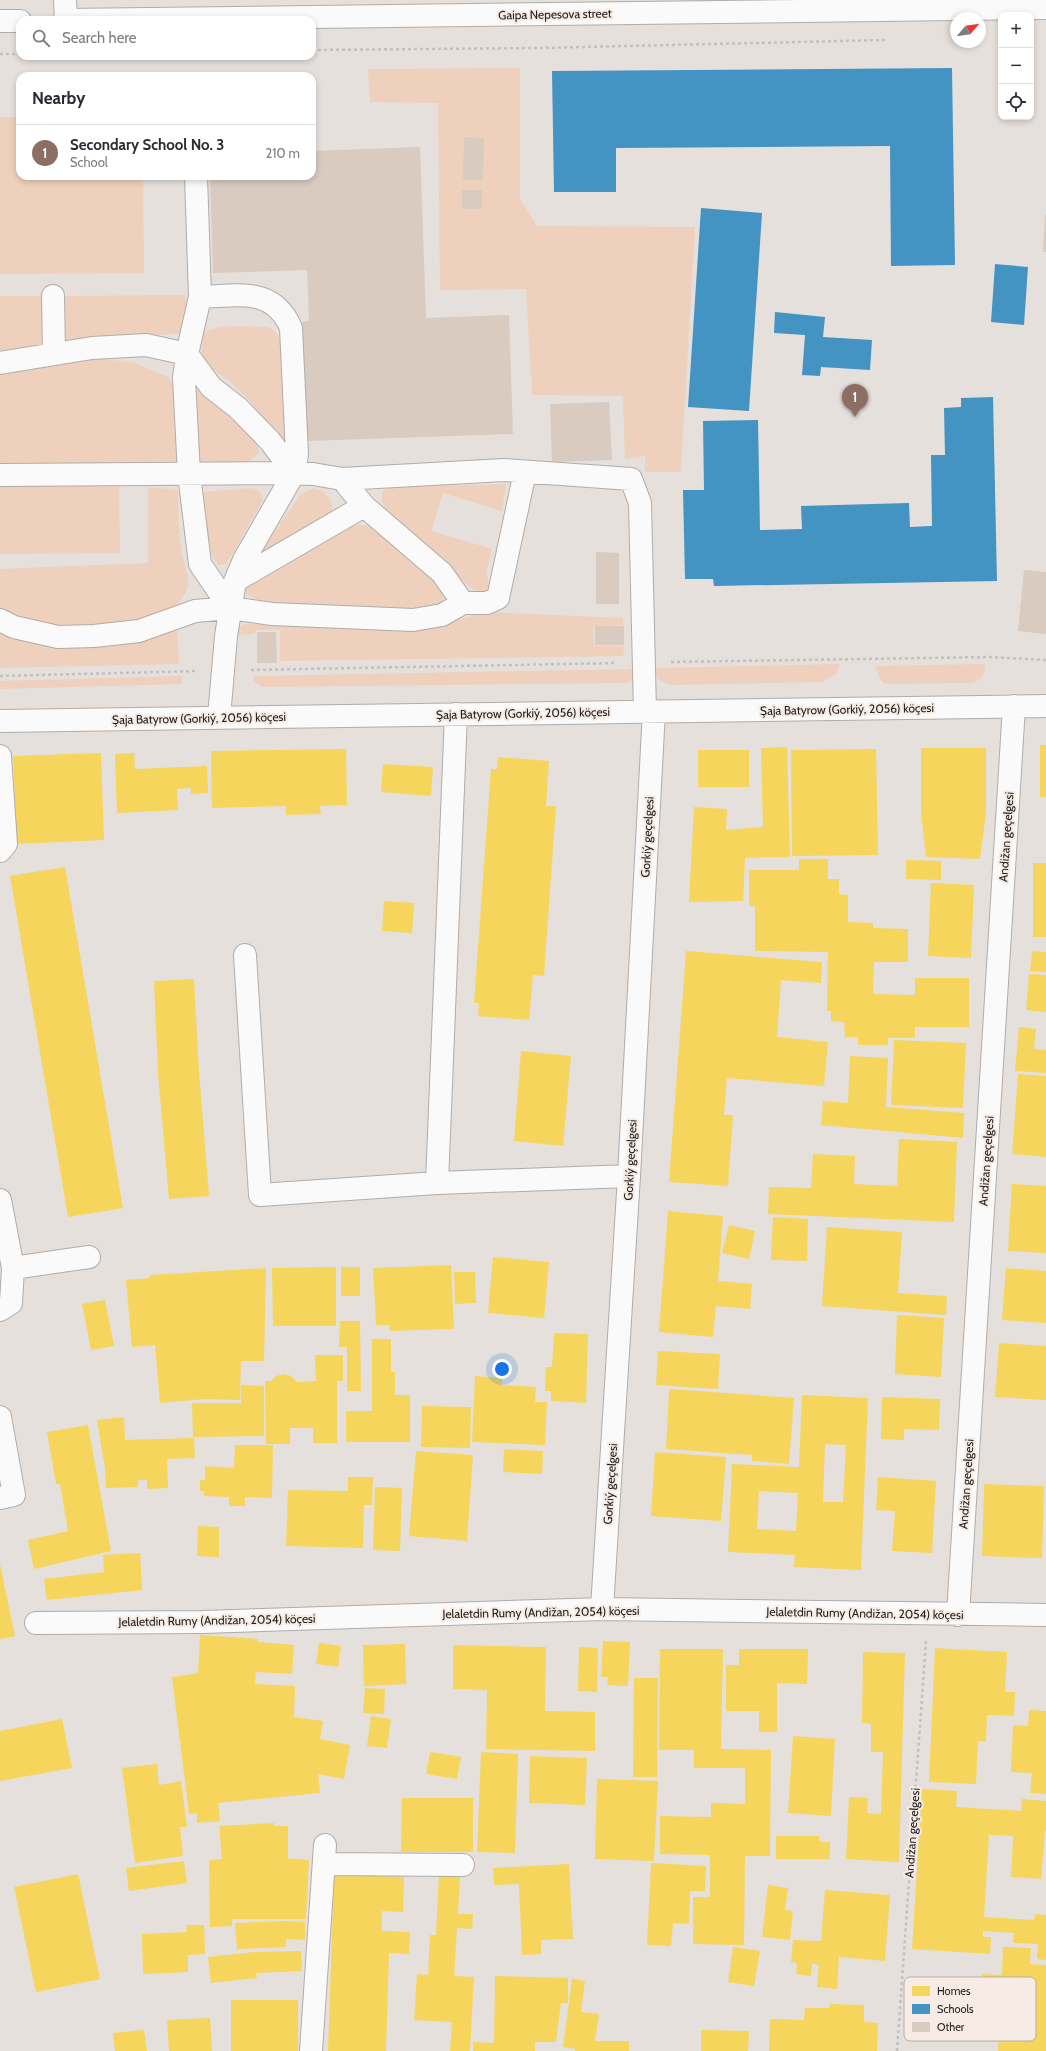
<!DOCTYPE html>
<meta charset="utf-8">
<style>
:root{--surface:#fff;--page:#f2f2f3;--text:#2b2b33;--muted:#7c7c81;--line:#e1e1e2;--accent:#7c3aed}
body{margin:0;font-family:Cabin,sans-serif;background:var(--page);color:var(--text)}
.controls{position:absolute;right:12px;top:12px;display:grid;overflow:hidden;border-radius:8px;box-shadow:0 2px 6px #0003}
.controls button{width:36px;height:36px;display:grid;place-items:center;padding:0;border:0;border-bottom:1px solid var(--line);background:var(--surface);color:var(--text);font:20px sans-serif}
.compass{position:absolute;left:950px;top:12px;width:36px;height:36px;border-radius:50%;background:var(--surface);box-shadow:0 2px 6px #0003;rotate:61deg}
.you{position:absolute;left:502px;top:1369px;width:14px;height:14px;margin:-10px;border:3px solid #fff;border-radius:50%;background:#1a73e8;box-shadow:0 0 0 6px #1a73e833}
.badge{display:grid;place-items:center;width:26px;height:26px;border-radius:50%;background:var(--accent);color:#fff;font-size:13px;font-weight:700}
.pin{position:absolute;translate:-50% -33px;filter:drop-shadow(0 1px 2px #0008)}
.pin::after{content:'';position:absolute;top:21px;width:14px;height:12px;background:inherit;clip-path:polygon(0 0,100% 0,50% 100%)}
.list{margin:0;padding:0;list-style:none}
h2{display:flex;justify-content:space-between;align-items:center;height:52px;margin:0;padding:0 16px;font-size:17px}
h2 small{font-size:13px;font-weight:400;color:var(--muted)}
.list li{display:grid;grid-template-columns:26px 1fr auto;gap:12px;align-items:center;box-sizing:border-box;height:56px;padding:0 16px;border-top:1px solid var(--line)}
.list b{display:block;font-size:15px;white-space:nowrap}
.list p{margin:0;font-size:13px;white-space:nowrap;color:var(--muted)}
.list em{font-size:13px;font-style:normal;color:var(--muted)}
.icon{flex:none;width:22px;height:22px;fill:none;stroke:currentColor;stroke-width:2;stroke-linecap:round;stroke-linejoin:round}
.map{position:relative;flex:none;width:1046px;height:2051px;overflow:hidden}
.search{position:absolute;background:var(--surface);box-shadow:0 2px 6px #0003;left:16px;top:16px;width:300px;height:44px;display:flex;align-items:center;gap:10px;box-sizing:border-box;padding:0 14px;border-radius:12px;color:var(--muted);font-size:15px}
.panel{position:absolute;background:var(--surface);box-shadow:0 2px 6px #0003;left:16px;top:72px;width:300px;height:108px;border-radius:12px}
.map>svg:first-child{display:block}
.green{fill:#efd0bc}
.homes{fill:#f6d55c;fill-rule:evenodd}
.schools{fill:#4393c3}
.building{fill:#d9cbc0}
.lines{fill:none;stroke-linecap:round;stroke-linejoin:round}
.minor-casing{stroke:#b0aca9;stroke-width:24}
.path{stroke:#c2c1c0;stroke-width:2.5;stroke-dasharray:3 3;stroke-linecap:butt}
.minor{stroke:#fbfafa;stroke-width:22}
.labels{text-anchor:middle;dominant-baseline:central;stroke-width:4;stroke-linejoin:round;paint-order:stroke}
.street-label{font-size:12px;fill:#24201e;stroke:#f7ece5}
.key{fill:#f7ece5;stroke:#b8afa9;stroke-width:1}
.key-label{font-size:11px;fill:#24201e}
</style>
<div class="map">
<svg width="1046" height="2051" viewBox="0 0 1046 2051">
<rect width="100%" height="100%" fill="#e5e0dc"/>
<path class="green" d="M520,68V199L537,226L695,227L681,472H645V456L625,459L623,396L532,395L526,289L440,290L438,103L370,102L368,69Z
M0,117H20V176H143L144,273L0,274Z
M186,295V333L67,343L66,334H62L61,296Z
M0,296H45L46,347L0,350Z
M267,327C277,331 279,336 283,346L287,444L245,396L227,379L206,365L202,358V335C212,323 251,327 267,327Z
M105,359L135,363L168,377L177,390L180,461L0,466V373L60,362Z
M197,390L214,399L256,439L259,453L249,461L199,464L193,392Z
M506,484L502,511L443,493L431,531L492,549L486,574C489,580 490,585 487,591L481,593L471,588L385,509L382,501V492L389,487Z
M119,485L120,553L0,554V486Z
M148,487L178,490C179,509 178,529 181,548C182,560 189,573 188,584C184,627 86,632 55,627C36,624 18,617 0,609V569L148,563Z
M252,488L259,491L263,500L230,558L225,564L219,565C205,552 203,512 204,492Z
M313,488C325,491 334,499 332,512L258,557L299,496Z
M356,525H365L375,529L439,583C445,591 445,595 441,604L411,613L259,601L246,594L245,587L348,527Z
M486,612L623,618V625L593,626L594,646H623L624,656L280,661V630H255V634L236,635L237,630L244,624L437,626Z
M177,627L179,664L0,668V628Z
M840,664L837,673L822,682L672,685C663,683 655,679 654,668Z
M985,664C986,674 980,680 972,683L885,684L880,679L875,666Z
M635,669C635,677 634,681 626,683L263,687L254,681L253,676Z
M182,676V684L0,689V681Z"/>
<path class="homes" d="M1040,745H1046V797H1040Z
M787,747L790,857L745,858L743,901L689,902L694,807L727,809L726,830L763,827L761,748Z
M921,748H986V813L980,859L926,857L921,813Z
M346,749L347,805L320,806L321,814L286,815V806L212,808L211,751Z
M876,749L878,855L792,856L791,750Z
M698,750H749V787H698Z
M101,753L104,840L17,844L13,756Z
M134,753L135,769L207,766L208,793L191,794V788L177,789L178,810L117,813L115,754Z
M498,757L549,761L546,806H556L544,976L533,975L529,1020L478,1016L479,1003H474L491,769H497Z
M383,764L433,767L431,796L381,792Z
M799,859H828V879H839V894L848,895V922L873,923V928L908,929V962H874L873,994L915,995V978H969V1027H915V1038H888V1045H858V1037H845L844,1022L831,1021V1011H827L828,952L755,951V906H749V870H799Z
M906,860L941,861V880L906,879Z
M1033,863H1046V937H1033Z
M65,867L123,1208L68,1217L10,876Z
M931,883L974,885L971,958L928,956Z
M384,901L414,903L412,933L382,931Z
M686,951L822,962L821,983L781,980L777,1037L828,1042L824,1086L727,1078L724,1115H733L728,1186L669,1182Z
M1032,951L1046,952V972L1030,971Z
M1029,974L1046,975V1012L1026,1010Z
M194,979L199,1071L209,1196L169,1199L158,1073L154,981Z
M1019,1027L1036,1029L1034,1049L1046,1050V1073L1015,1071Z
M894,1040L966,1043L963,1108L891,1105Z
M521,1051L571,1056L563,1146L514,1141Z
M850,1056L888,1058L886,1107L964,1113L963,1138L821,1125L823,1101L848,1103Z
M1018,1074L1046,1076V1157L1012,1154Z
M899,1139L957,1142L954,1222L768,1214L769,1187L811,1188L813,1154L855,1156L854,1184L897,1186Z
M1012,1184L1046,1186V1253L1008,1251Z
M668,1211L723,1216L718,1281L752,1284L750,1309L716,1306L713,1337L659,1332Z
M773,1217L808,1219L807,1261L771,1260Z
M729,1225L755,1231L749,1259L722,1253Z
M827,1227L902,1232L898,1293L947,1296L946,1315L822,1306Z
M493,1257L549,1262L544,1318L488,1313Z
M451,1265L454,1329L390,1331L389,1325H376L373,1268Z
M336,1267V1326H273L272,1268Z
M341,1267H360V1296H341Z
M266,1268L264,1361H241L240,1400L205,1399L160,1403L155,1345L132,1347L126,1280L150,1278V1275Z
M1006,1268L1046,1271V1323L1002,1320Z
M454,1272H475L476,1303L455,1304Z
M105,1300L114,1346L91,1350L82,1304Z
M897,1315L944,1318L941,1377L895,1374Z
M340,1321H360L361,1391H347V1347H339Z
M554,1333L588,1334L586,1403L551,1401V1391H545L546,1367H552Z
M372,1339H391V1372H395V1395H410V1442H346V1411H372Z
M999,1343L1046,1346V1400L995,1397Z
M658,1351L720,1354L718,1389L656,1385Z
M315,1355H343V1381H337V1443H313V1428H290V1444H266L265,1381H271L276,1376L284,1374L291,1376L297,1382L316,1381Z
M475,1376L502,1378V1385L536,1387L535,1402H547L545,1445L472,1442Z
M241,1385L264,1386V1436L193,1437L192,1403H241Z
M669,1389L794,1398L789,1464L752,1461V1455L666,1449Z
M802,1395L868,1398L861,1570L794,1567L795,1555L728,1552L732,1464L799,1467ZM825,1444L846,1445L843,1502H823ZM759,1491L798,1493L796,1531L757,1529Z
M882,1397L940,1399L939,1430L904,1429V1440L881,1439Z
M422,1406L471,1407L470,1448L421,1447Z
M124,1417L125,1440L194,1438L195,1458L167,1459L168,1488L147,1489V1480H138V1487L106,1488L105,1468L97,1420Z
M88,1425L111,1551L34,1569L28,1540L68,1531L60,1484H56L47,1432Z
M235,1445H273L272,1498L245,1497V1506H229V1497L204,1496V1491H200V1480H205V1466L234,1468Z
M504,1449L543,1451L542,1474L503,1472Z
M416,1451L473,1455L467,1541L409,1536Z
M655,1452L726,1457L721,1521L651,1516Z
M348,1477H373L372,1505H364L363,1548L286,1546L288,1490L348,1491Z
M878,1477L936,1481L932,1553L892,1551L895,1511L876,1510Z
M984,1484L1044,1486L1042,1558L982,1556Z
M375,1487L402,1488L400,1551L373,1550Z
M198,1526L219,1527V1557L197,1556Z
M140,1553L142,1590L47,1600L44,1579L104,1572L103,1555Z
M0,1564L15,1636L0,1639Z
M200,1635L258,1639L257,1642L294,1645L292,1674L256,1672L255,1684L295,1686L294,1717L323,1721L320,1739L350,1745L344,1779L318,1774L320,1793L218,1803L220,1821L197,1823V1813L189,1814L172,1677L198,1673Z
M603,1641L630,1642L628,1686L607,1685L608,1677H601Z
M319,1643L341,1646L338,1667L316,1664Z
M405,1644L406,1684L364,1686L363,1645Z
M453,1645L546,1647L545,1711L595,1712V1751L486,1749L487,1690L453,1689Z
M579,1647L598,1648L597,1692L578,1691Z
M935,1648L1007,1652L1005,1692H1015L1014,1716L987,1715L986,1742L978,1741L976,1784L929,1782Z
M660,1649H723L721,1749L771,1750L770,1856H745L744,1945L693,1944V1897H710V1855L660,1854V1816L711,1817V1803L745,1804V1768H694V1750H659Z
M739,1649H808L807,1684L777,1683V1732H759V1711H726V1665H739Z
M863,1652L905,1653L899,1862L846,1859L849,1797L868,1798L867,1813L881,1814L883,1752H871V1724L862,1723Z
M634,1678H658L657,1777H633Z
M365,1688L385,1689L384,1714L363,1713Z
M1029,1710L1046,1711V1794L1030,1793L1032,1773L1011,1772L1013,1725L1028,1726Z
M371,1716L391,1719L387,1748L367,1746Z
M62,1719L72,1768L0,1781V1731Z
M793,1736L835,1739L831,1816L788,1813Z
M430,1752L461,1757L457,1779L426,1774Z
M481,1752L518,1754L515,1853L477,1852Z
M530,1756L587,1758L585,1805L529,1803Z
M157,1764L159,1785L181,1781L187,1827H180L183,1856L135,1863L122,1768Z
M597,1779L658,1781L654,1861L595,1859Z
M922,1789L957,1791L956,1807L1021,1811L1022,1799L1046,1801V1831H1045L1041,1879L1011,1877L1013,1836L989,1835L984,1917L1034,1920L1035,1914L1046,1915V1960L1037,1959L1038,1944L1013,1943L1014,1933L983,1931V1937H991L990,1954L912,1949Z
M402,1798H473V1852H401Z
M274,1823V1826H288V1858H283L309,1860L306,1919H232V1926L210,1927L209,1860L222,1859L219,1826Z
M776,1836H819L820,1842H830V1859H776Z
M184,1861L187,1883L129,1891L126,1868Z
M651,1863L706,1866L705,1891H690L689,1924L673,1923L671,1946L647,1945Z
M569,1864L573,1939L541,1940V1954L522,1955L519,1884L494,1885L493,1868Z
M78,1874L100,1979L36,1992L14,1887Z
M334,1874L404,1877L403,1912L382,1911V1931L410,1932L409,1954L389,1953L386,2051H328Z
M439,1874L460,1875L458,1914H473L472,1929L457,1928L454,1976L474,1977L470,2051H450L452,2022L414,2020L417,1974L428,1975L430,1935H436Z
M768,1885L788,1888L785,1910L793,1911L790,1940L762,1937Z
M825,1890L890,1895L885,1961L839,1957L837,1989L817,1987L819,1965L812,1964L811,1976L796,1974L797,1963L791,1962L793,1940L821,1941Z
M285,1921L305,1922V1940L286,1939V1947L237,1949L235,1923Z
M186,1925H204L205,1954L188,1955V1972L143,1974L142,1934L187,1932Z
M733,1947L760,1951L754,1986L728,1982Z
M1003,1947L1031,1948L1030,1964L1046,1965V2051H998L1000,2013L980,2012L982,1974L1002,1975Z
M301,1951L302,1971L256,1973L257,1978L211,1983L208,1957L254,1952Z
M495,1976L568,1978V2003H561L556,2042H535V2051H473V2042L494,2043Z
M572,1979L585,1981L581,2012L599,2014L595,2041H629V2051H575V2049L563,2047Z
M231,2000H298V2051H231Z
M830,2004L864,2005V2022L878,2023L877,2051H769L770,2019L804,2020L805,2008H829Z
M210,2018L212,2051H169L167,2020Z
M144,2030L147,2051H115L113,2033Z
M701,2030L749,2031L748,2051H701Z"/>
<path class="schools" d="M952,68L955,265L891,266L890,146L616,148V192H554L552,71Z
M701,208L762,213L749,411L688,407Z
M995,264L1028,267L1024,325L991,322Z
M775,312L825,317L823,337L872,340L870,370L821,367L820,376L802,375L805,335L774,333Z
M993,397L997,581L714,586L713,579H685L683,490H704L703,421L758,420L760,530L802,529L801,506L909,503L910,527L932,526L931,455H945L944,408L961,407V398Z"/>
<path class="building" d="M464,137L484,138L483,180H463Z
M420,147L426,318L509,315L513,434L306,441L302,322L309,321L307,270L213,273L210,176H312V151Z
M462,190H482V209H462Z
M1045,214H1046V252H1043Z
M609,402L612,460L552,462L550,404Z
M596,552L619,553V604H596Z
M1024,570L1046,572V634L1018,631Z
M595,626H624V645H595Z
M257,632H276L277,663H257Z"/>
<g class="lines">
<g class="minor-casing">
<path id="minor" d="M65,0L66,20
M64,20L1046,8
M0,21H20
M196,176L200,297L187,354L184,378L189,474L200,564L230,608
M53,296L54,353
M200,297C238,296 273,286 291,328L297,454L294,473L244,560L235,581L226,636L219,717
M0,363L92,348L146,345L187,354L211,387L238,408L270,441L294,473
M0,475L294,473L313,474L342,479L504,470L631,479L640,503L645,711
M342,479L364,506L442,573L463,603
M235,581L364,506
M0,620L14,627L58,637L94,636L139,631L195,611L230,608L272,614L413,620L442,615L463,603H487L498,598L525,472
M0,721L1046,706
M0,756L6,844L0,851
M245,955L260,1195L437,1183L629,1176
M437,1183L456,714
M0,1200L13,1268L11,1303L0,1310
M13,1268L89,1257
M0,1417L14,1495L0,1498
M602,1609L629,1176L654,711
M958,1615L1014,706
M36,1623L203,1622L602,1609L1046,1615
M325,1864L463,1865
M311,2051L325,1845"/>
</g>
<path class="path" d="M312,50L539,48L885,40
M0,54H20
M671,662L988,657L1046,660
M251,670L616,663
M0,676L196,671
M897,2051L926,1641"/>
<use href="#minor" class="minor"/>
</g>
<g class="labels">
<g class="street-label">
<text transform="translate(555 14) rotate(-1)">Gaipa Nepesova street</text>
<text transform="translate(847 709) rotate(-1)">Şaja Batyrow (Gorkiý, 2056) köçesi</text>
<text transform="translate(523 713) rotate(-1)">Şaja Batyrow (Gorkiý, 2056) köçesi</text>
<text transform="translate(199 718) rotate(-1)">Şaja Batyrow (Gorkiý, 2056) köçesi</text>
<text transform="translate(647 837) rotate(-87)">Gorkiý geçelgesi</text>
<text transform="translate(1006 837) rotate(-86)">Andižan geçelgesi</text>
<text transform="translate(630 1160) rotate(-87)">Gorkiý geçelgesi</text>
<text transform="translate(986 1161) rotate(-86)">Andižan geçelgesi</text>
<text transform="translate(610 1484) rotate(-86)">Gorkiý geçelgesi</text>
<text transform="translate(966 1484) rotate(-86)">Andižan geçelgesi</text>
<text transform="translate(541 1612) rotate(-1)">Jelaletdin Rumy (Andižan, 2054) köçesi</text>
<text transform="translate(865 1613) rotate(1)">Jelaletdin Rumy (Andižan, 2054) köçesi</text>
<text transform="translate(217 1620) rotate(-1)">Jelaletdin Rumy (Andižan, 2054) köçesi</text>
<text transform="translate(912 1833) rotate(-86)">Andižan geçelgesi</text>
</g>
</g>
<rect x="904" y="1977" width="132" height="64" rx="6" class="key"/>
<rect x="912" y="1986" width="18" height="10" fill="#f6d55c"/>
<rect x="912" y="2004" width="18" height="10" fill="#4393c3"/>
<rect x="912" y="2022" width="18" height="10" fill="#d9cbc0"/>
<g class="key-label">
<text x="937" y="1995">Homes</text>
<text x="937" y="2013">Schools</text>
<text x="937" y="2031">Other</text>
</g>
</svg>
<div class="controls">
<button>+</button>
<button>−</button>
<button><svg class="icon" aria-label="locate" viewBox="0 0 24 24"><circle cx="12" cy="12" r="6"/><path d="M12 2v4M12 18v4M2 12h4M18 12h4"/></svg></button>
</div>
<svg class="compass" viewBox="-18 -18 36 36"><path d="M0-13l5 13h-10z" fill="#e53935"/><path d="M0 13l5-13h-10z" fill="#7c7c81"/></svg>
<div class="you"></div>
<div class="pin badge" style="left:855px;top:417px;background:#8d6e63">1</div>
<div class="search"><svg class="icon" aria-label="search" viewBox="0 0 24 24"><circle cx="10" cy="10" r="6"/><path d="M15 15l6 6"/></svg>Search here</div>
<section class="panel">
<h2>Nearby<small></small></h2>
<ul class="list">
<li><span class="badge" style="background:#8d6e63">1</span><div><b>Secondary School No. 3</b><p>School</p></div><em>210 m</em></li>
</ul>
</section>
</div>
